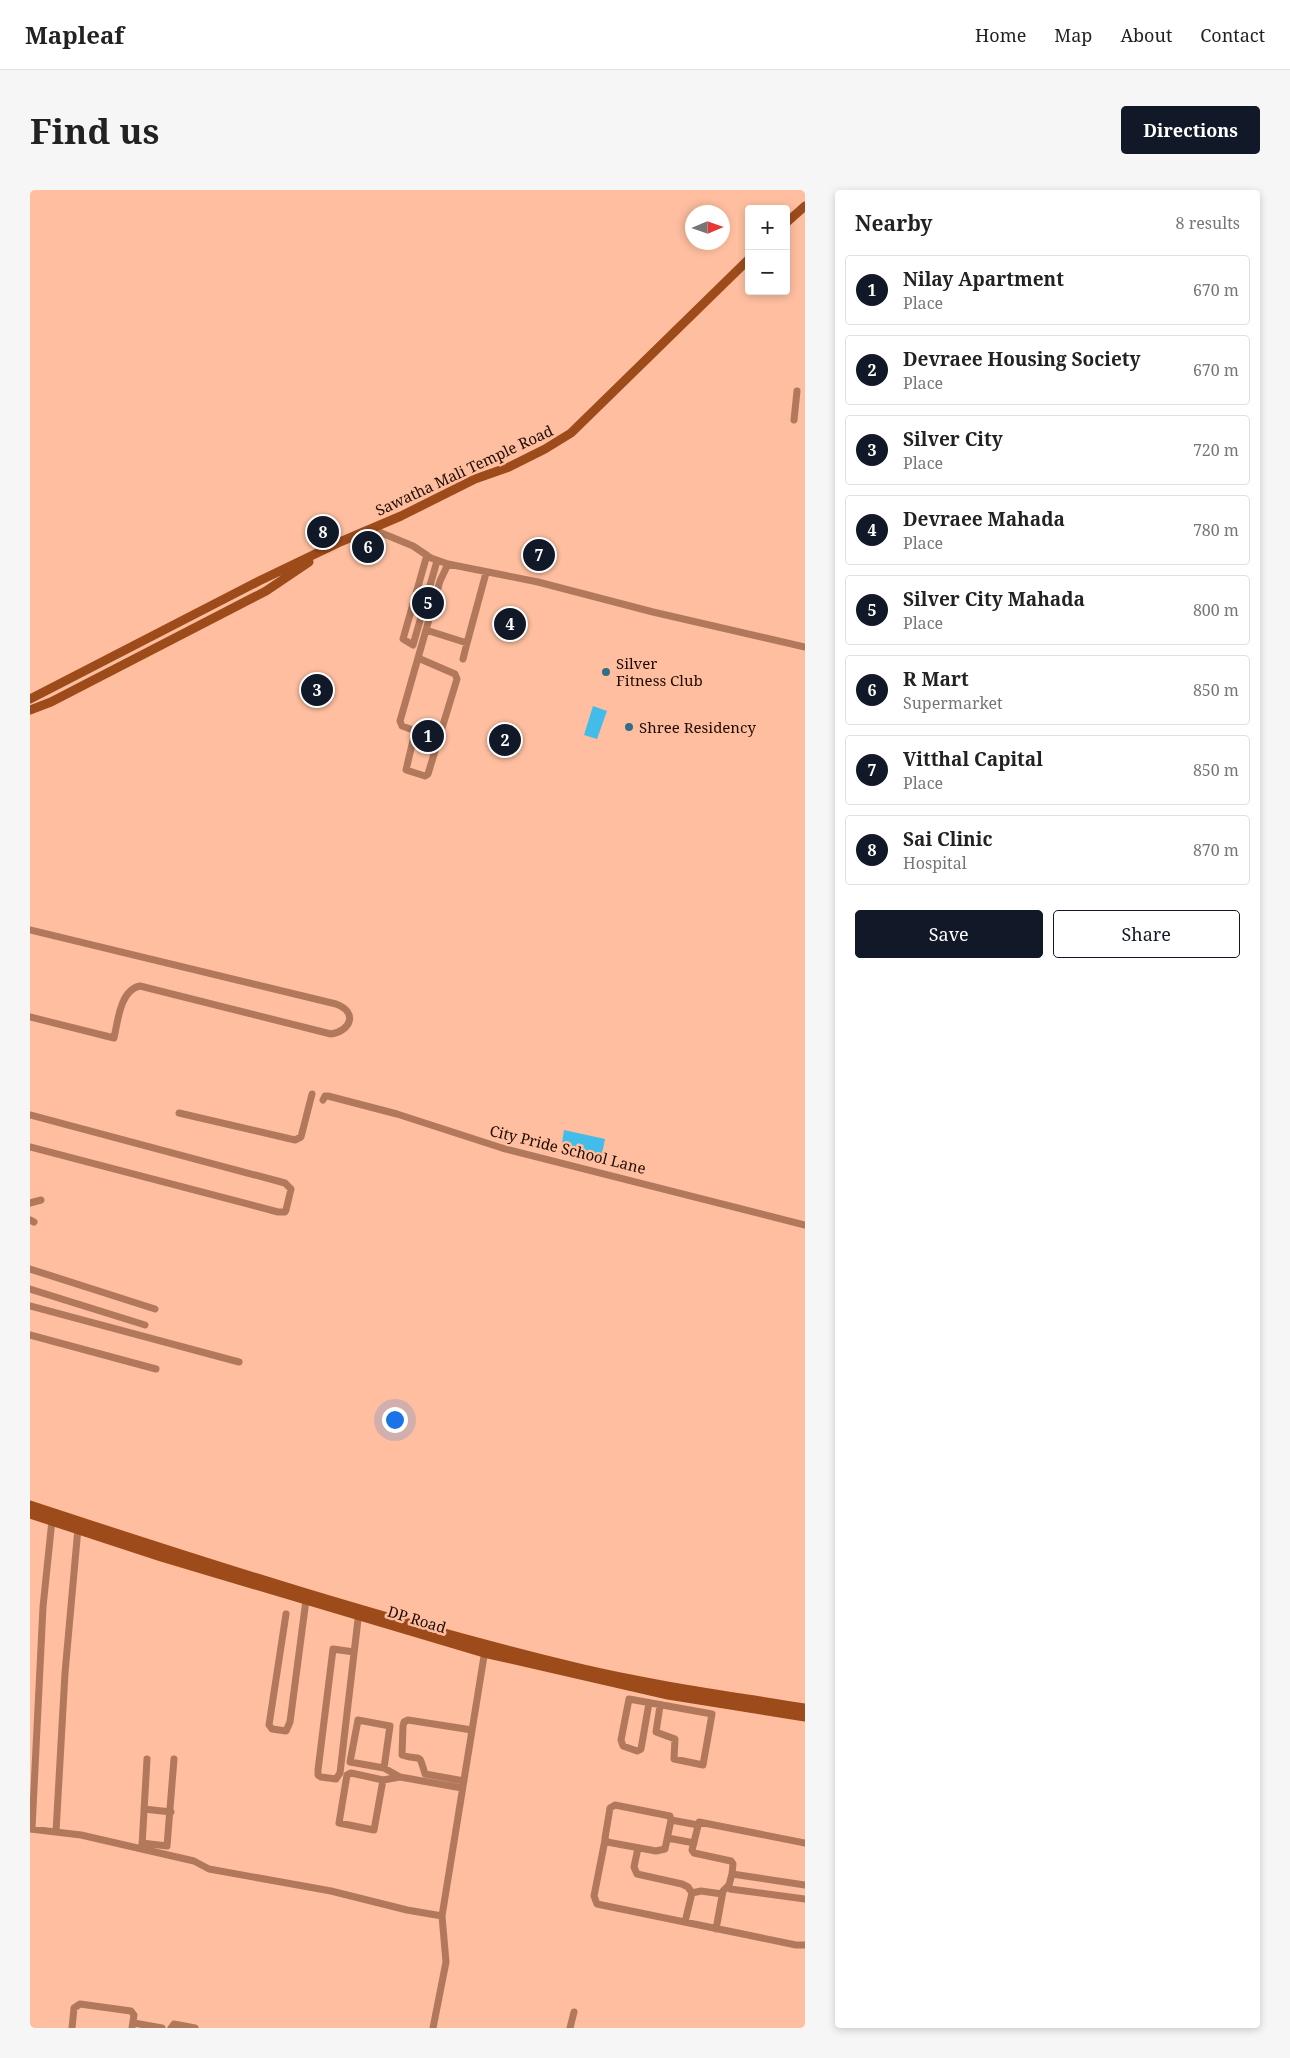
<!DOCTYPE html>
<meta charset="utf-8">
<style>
:root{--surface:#fff;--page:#f6f6f6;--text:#222;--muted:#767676;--line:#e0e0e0;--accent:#111827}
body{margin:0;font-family:"Noto Serif",serif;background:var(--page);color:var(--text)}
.controls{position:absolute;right:15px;top:15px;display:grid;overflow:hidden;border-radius:5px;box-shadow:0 2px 8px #0003}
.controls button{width:45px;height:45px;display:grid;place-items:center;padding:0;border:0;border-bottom:1px solid var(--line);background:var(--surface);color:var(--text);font:25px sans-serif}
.compass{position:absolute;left:655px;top:15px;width:45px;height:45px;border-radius:50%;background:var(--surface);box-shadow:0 2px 8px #0003;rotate:88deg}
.you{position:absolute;left:364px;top:1229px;width:18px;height:18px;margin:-12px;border:4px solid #fff;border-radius:50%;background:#1a73e8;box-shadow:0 0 0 8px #1a73e833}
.badge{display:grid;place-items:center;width:32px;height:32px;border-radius:50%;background:var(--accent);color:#fff;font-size:16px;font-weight:700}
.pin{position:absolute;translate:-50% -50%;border:2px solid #fff;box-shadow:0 1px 5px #0006}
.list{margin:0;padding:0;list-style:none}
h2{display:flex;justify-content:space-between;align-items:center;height:65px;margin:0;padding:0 20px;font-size:21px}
h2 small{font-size:16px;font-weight:400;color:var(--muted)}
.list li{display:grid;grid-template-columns:32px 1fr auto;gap:15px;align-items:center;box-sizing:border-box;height:70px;margin:0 10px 10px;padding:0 10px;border:1px solid var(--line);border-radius:5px}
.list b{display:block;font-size:19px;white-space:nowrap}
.list p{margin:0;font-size:16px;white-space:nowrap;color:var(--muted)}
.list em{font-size:16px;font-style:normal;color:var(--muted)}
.actions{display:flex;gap:10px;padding:15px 20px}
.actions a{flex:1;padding:11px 0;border:1px solid var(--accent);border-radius:5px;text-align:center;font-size:18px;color:var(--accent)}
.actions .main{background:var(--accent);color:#fff}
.map{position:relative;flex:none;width:775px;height:1838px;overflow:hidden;border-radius:5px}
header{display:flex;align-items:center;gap:30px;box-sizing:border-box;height:70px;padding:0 25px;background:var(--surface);border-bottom:1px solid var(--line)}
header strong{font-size:24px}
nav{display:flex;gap:28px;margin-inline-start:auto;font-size:18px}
.intro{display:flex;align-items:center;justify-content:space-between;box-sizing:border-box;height:120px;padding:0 30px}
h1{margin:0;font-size:35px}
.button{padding:12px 22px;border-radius:5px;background:var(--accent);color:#fff;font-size:18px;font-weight:700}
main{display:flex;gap:30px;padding:0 30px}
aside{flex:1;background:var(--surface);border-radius:5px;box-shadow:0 2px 8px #0003}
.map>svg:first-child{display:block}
.water{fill:#43bce9}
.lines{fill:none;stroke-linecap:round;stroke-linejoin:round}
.street{stroke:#b1785c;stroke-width:7}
.secondary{stroke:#9d4b1b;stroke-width:9}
.poi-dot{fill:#336e86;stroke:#febe9f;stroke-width:2}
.labels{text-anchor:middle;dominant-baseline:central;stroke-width:5;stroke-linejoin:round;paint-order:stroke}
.street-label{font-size:15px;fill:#200b02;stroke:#febe9f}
.poi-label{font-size:15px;fill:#200b02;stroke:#febe9f;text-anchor:start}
</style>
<header>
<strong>Mapleaf</strong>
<nav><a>Home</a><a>Map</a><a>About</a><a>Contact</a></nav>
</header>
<div class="intro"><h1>Find us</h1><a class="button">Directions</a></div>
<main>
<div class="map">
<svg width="775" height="1838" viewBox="0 0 775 1838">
<rect width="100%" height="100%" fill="#febe9f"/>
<path class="water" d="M563,516L577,521L567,549L554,545Z
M534,940L575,949L571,969L531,960Z"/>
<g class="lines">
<path class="street" d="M764,230L767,201
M342,339L383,356L401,368L418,374L508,392L623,422L775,457
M397,365L373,449L383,455L407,371
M396,440L437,453L456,383
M388,468L425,484L427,489L398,584L395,586L376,580L385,542L383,540L372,536L370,531L410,391L418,374
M433,469L437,453
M0,740L306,814C328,822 321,841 301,844L110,796C90,800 88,831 84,848L0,827
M293,910L295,906H298L367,924L472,958L775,1035
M149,923L265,950L271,947L282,904
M0,925L255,993L261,999L256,1020L255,1022H248L0,957
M0,1013L11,1010
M0,1030L4,1032
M0,1079L125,1119
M0,1099L115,1135
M0,1116L209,1172
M0,1145L126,1179
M256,1424L239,1535L242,1539L256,1541L260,1532L276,1410
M324,1462L303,1459L288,1580V1585L291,1587L306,1589L310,1583L329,1421
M619,1513L611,1559L607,1561L593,1556L591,1550L599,1509L682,1524L673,1575L644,1569L645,1549L626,1542L630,1516
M354,1578L360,1536L328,1530L320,1572L354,1578L370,1587L432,1598
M353,1590L344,1640L309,1633L317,1585L321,1583L353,1590L370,1587
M434,1591L395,1584C388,1560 392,1572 372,1565L373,1536L374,1532L378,1530L442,1540
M585,1615L640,1626L641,1630L635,1659L626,1661L577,1652L575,1648L580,1618Z
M114,1619L141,1622
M641,1630L668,1635
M0,1639L51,1645L164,1671L179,1679L301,1701L377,1720L412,1726
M2,1639L13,1417L22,1330
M26,1642L35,1483L48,1338
M638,1648L664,1653
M575,1650L564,1706L567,1714L766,1755H775
M112,1653L137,1656L144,1569
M112,1656L117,1569
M608,1658L604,1677L607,1684L652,1694L658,1697L662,1703
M702,1684L703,1674L701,1671L664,1663L662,1660L669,1632L775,1653
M775,1695L702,1684L699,1695L700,1699L775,1709
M655,1732L662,1703L671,1701L692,1704
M686,1739L693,1701L699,1695
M104,1833L132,1838
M42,1838L44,1818L50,1814L101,1821L104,1825L102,1838
M141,1838L144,1834L165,1838
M403,1838L416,1772L412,1726L455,1460
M540,1838L544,1822"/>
<path class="secondary" d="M756,33L775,16
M0,509L229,391L310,352L371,326L445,289L479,277L515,259L541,243L719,69
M0,520L21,512L236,401L279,372
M0,1315C182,1375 366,1434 553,1479C626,1496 701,1506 775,1518
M0,1324L131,1367L454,1463L638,1505L775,1527"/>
</g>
<g class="poi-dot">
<circle cx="576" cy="482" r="5"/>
<circle cx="599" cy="537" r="5"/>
</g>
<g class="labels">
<g class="street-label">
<text transform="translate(434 280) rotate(-25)">Sawatha Mali Temple Road</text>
<text transform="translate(538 959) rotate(14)">City Pride School Lane</text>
<text transform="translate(387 1429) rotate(17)">DP Road</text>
</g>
<g class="poi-label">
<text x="586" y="473">Silver<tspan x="586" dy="17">Fitness Club</tspan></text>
<text x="609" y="537">Shree Residency</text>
</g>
</g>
</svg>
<div class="controls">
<button>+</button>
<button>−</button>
</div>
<svg class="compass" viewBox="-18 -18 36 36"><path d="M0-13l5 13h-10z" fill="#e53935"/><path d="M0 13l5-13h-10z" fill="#767676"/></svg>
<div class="you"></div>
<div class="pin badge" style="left:398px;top:546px">1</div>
<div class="pin badge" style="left:475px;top:550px">2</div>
<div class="pin badge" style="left:287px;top:500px">3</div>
<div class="pin badge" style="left:480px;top:434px">4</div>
<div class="pin badge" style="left:398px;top:413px">5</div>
<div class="pin badge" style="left:338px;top:357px">6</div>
<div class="pin badge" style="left:509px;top:365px">7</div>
<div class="pin badge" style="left:293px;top:342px">8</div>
</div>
<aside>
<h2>Nearby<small>8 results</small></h2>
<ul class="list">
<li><span class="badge">1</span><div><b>Nilay Apartment</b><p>Place</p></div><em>670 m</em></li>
<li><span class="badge">2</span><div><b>Devraee Housing Society</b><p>Place</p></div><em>670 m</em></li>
<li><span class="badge">3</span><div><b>Silver City</b><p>Place</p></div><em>720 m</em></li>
<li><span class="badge">4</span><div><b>Devraee Mahada</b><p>Place</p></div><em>780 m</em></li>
<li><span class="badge">5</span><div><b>Silver City Mahada</b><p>Place</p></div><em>800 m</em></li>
<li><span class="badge">6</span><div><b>R Mart</b><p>Supermarket</p></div><em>850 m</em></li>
<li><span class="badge">7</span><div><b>Vitthal Capital</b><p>Place</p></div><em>850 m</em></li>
<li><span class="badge">8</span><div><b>Sai Clinic</b><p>Hospital</p></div><em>870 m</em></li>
</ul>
<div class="actions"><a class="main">Save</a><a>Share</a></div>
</aside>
</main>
